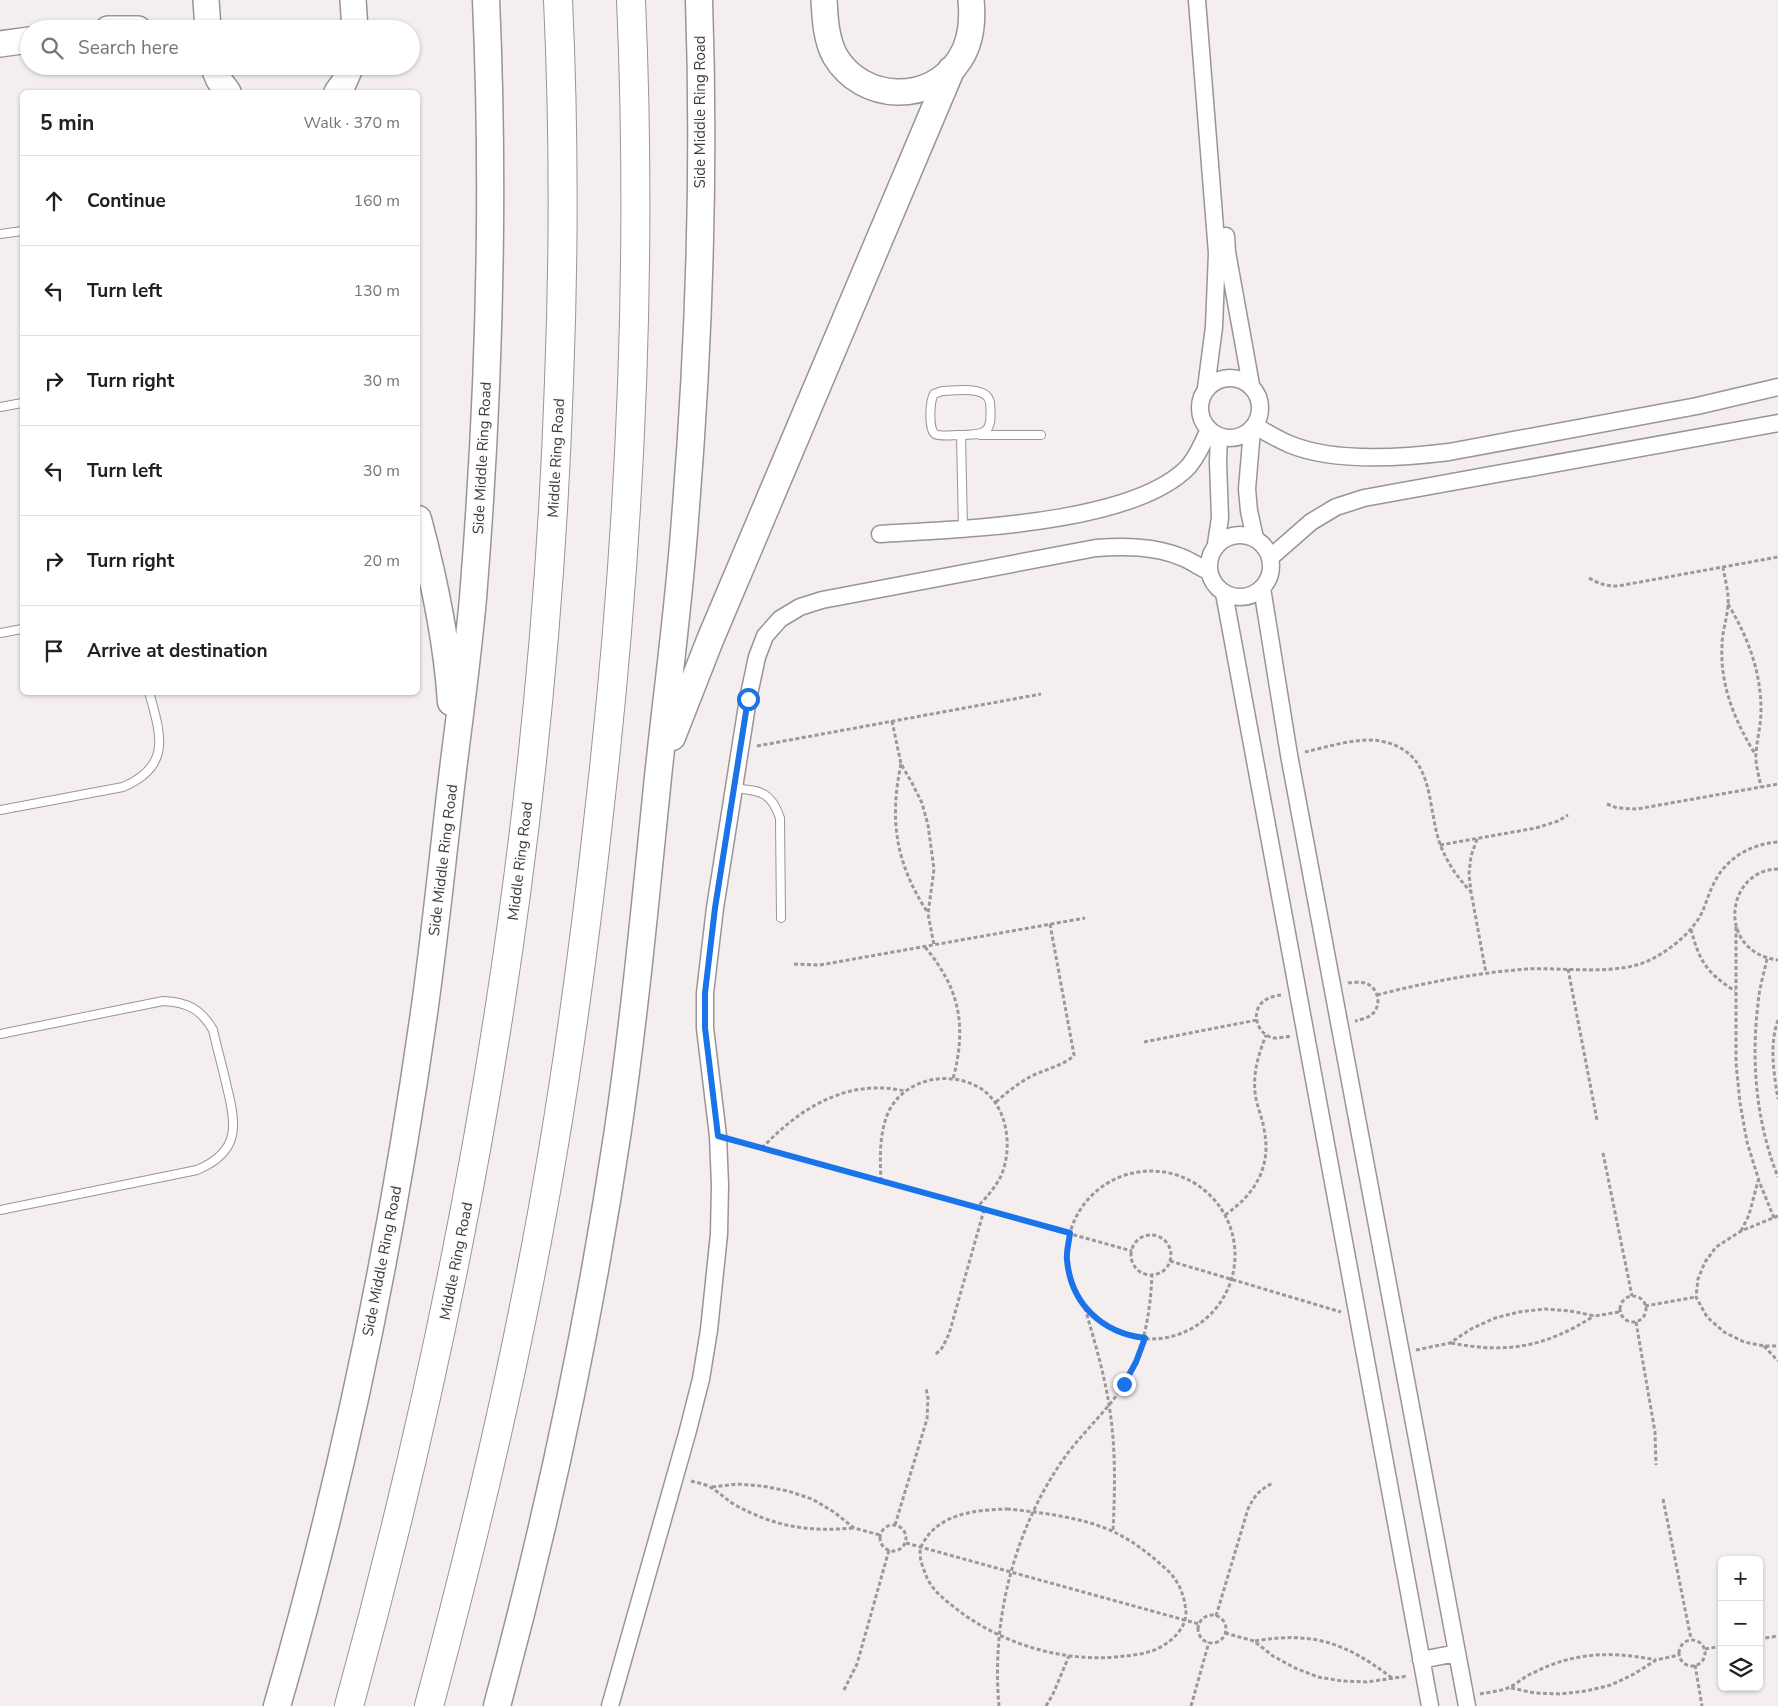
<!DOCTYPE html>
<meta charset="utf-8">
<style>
:root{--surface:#fff;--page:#f2f2f2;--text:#202124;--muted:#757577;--line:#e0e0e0}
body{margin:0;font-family:"Nunito Sans",sans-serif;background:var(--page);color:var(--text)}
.controls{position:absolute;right:15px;bottom:15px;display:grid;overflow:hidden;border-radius:8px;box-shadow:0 1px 4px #0004}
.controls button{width:45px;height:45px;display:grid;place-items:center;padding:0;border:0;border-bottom:1px solid var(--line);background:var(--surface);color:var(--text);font:25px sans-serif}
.stop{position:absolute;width:15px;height:15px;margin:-11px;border:4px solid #1a73e8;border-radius:50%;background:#fff}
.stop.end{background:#1a73e8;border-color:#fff;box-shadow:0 1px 5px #0008}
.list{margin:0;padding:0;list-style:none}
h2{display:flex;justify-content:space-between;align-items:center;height:65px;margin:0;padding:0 20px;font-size:21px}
h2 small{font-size:16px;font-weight:400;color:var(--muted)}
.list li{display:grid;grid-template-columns:32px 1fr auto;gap:15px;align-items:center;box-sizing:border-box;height:90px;padding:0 20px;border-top:1px solid var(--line)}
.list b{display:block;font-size:19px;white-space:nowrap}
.list em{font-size:16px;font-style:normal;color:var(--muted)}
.icon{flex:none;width:28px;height:28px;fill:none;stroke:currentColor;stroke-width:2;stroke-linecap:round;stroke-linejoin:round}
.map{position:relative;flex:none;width:1778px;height:1706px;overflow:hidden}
.search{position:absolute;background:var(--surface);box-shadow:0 1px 4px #0004;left:20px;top:20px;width:400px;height:55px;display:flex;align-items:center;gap:12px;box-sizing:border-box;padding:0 18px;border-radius:28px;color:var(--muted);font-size:19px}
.panel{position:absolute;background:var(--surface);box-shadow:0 1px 4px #0004;left:20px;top:90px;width:400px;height:605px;border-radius:8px}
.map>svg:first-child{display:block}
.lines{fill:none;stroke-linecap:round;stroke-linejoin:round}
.service-casing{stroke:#9a9495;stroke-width:10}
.minor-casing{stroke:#9a9495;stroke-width:19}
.primary-casing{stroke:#9a9495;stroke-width:28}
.trunk-casing{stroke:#9a9495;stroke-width:29}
.motorway-casing{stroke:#9a9495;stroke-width:30}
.path{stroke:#9c9899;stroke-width:3;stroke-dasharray:4 2.5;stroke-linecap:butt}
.service{stroke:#fff;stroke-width:8}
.minor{stroke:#fff;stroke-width:16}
.primary{stroke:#fff;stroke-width:25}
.trunk{stroke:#fff;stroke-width:26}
.motorway{stroke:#fff;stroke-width:28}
.route{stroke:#1a73e8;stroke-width:6}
.labels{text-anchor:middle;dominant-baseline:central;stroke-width:4;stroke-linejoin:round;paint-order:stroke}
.street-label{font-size:15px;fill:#3d3b3b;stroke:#fefcfd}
</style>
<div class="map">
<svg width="1778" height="1706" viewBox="0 0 1778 1706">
<rect width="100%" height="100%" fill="#f4eeef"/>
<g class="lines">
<g class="service-casing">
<path id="service" d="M0,234L22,231
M942,391C955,391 988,385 990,403C993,434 986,435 958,435C952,435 941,437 935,434C928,429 930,400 934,394Z
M0,407L22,403
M961,435L963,529
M980,435H1041
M0,633L22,629
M734,788C760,791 771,791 780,818L781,918
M0,810L123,787C172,766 161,735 149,692
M0,1034L163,1001C187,1002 201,1009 213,1030C217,1048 222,1065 226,1083C236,1124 242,1151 197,1170L0,1210"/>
</g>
<g class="minor-casing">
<path id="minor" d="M1197,0L1217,253L1214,327L1206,388
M1226,236L1227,252L1251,385
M1200 408a30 30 0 1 1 60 0a30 30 0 1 1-60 0Z
M1255,426C1266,432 1277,439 1289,444C1334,463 1401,458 1449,452L1697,406L1778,387
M1252,430L1247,489L1249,511L1255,538
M880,534C958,529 1134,525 1189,466C1198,455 1203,443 1209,429
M1209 566a31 31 0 1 1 62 0a31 31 0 1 1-62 0Z
M1216,544L1220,518L1218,462L1219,436
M1271,557L1311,522L1336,507L1364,498L1778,423
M1262,588L1289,755L1467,1706
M1224,593L1430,1706
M1421,1660L1457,1653
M610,1706L687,1434L701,1379L709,1330L719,1234L720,1185L718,1136L705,1028V993L715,908L748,699L757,657L765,636L780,619L800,607L822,600L1096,548C1124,546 1154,546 1181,557C1190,560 1199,567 1208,571"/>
</g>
<g class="primary-casing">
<path id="primary" d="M206,0L208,29
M353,0L355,29
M824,0C825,19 826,39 835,56C862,102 931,105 960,59C971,42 973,20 971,0
M108,29H138
M0,44L29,40
M213,66L219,80L228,92
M337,92L343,84L351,66"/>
</g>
<g class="trunk-casing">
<path id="trunk" d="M418,519C434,579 447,640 451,702
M672,737L710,640L951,70
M277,1706C342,1482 390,1251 423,1020C435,937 443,853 453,770C460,713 468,655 473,598C489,399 495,199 486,0
M497,1706C548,1517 589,1324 618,1130C635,1013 646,895 658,777C667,691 679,605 685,519C699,347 705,173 699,0"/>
</g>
<g class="motorway-casing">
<path id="motorway" d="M349,1706C468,1274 544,830 559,381C564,255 564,127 558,0
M429,1706C465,1572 498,1438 525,1302C558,1140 581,977 599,813C630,544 643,271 631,0"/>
</g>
<path class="path" d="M1723,567C1725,579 1729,593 1728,605C1727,619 1722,632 1722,646C1720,686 1735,721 1755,754
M1589,578C1599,584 1606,586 1618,586L1778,557
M1728,604C1748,637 1761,672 1761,710C1761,725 1757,739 1756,753C1755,763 1759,776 1761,787
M892,721L901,764L912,783L922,803L928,825L934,869L928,914L934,945
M757,746L1041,694
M1305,752C1327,747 1358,737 1380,741C1436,751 1426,804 1440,844C1447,863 1458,878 1471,892
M901,764C889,821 896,864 928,913
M1607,804L1617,808L1637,809L1778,784
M1477,839L1471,856L1469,874L1471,892L1486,973
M1440,845L1536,828L1558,821L1568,815
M1778,869C1725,870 1716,952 1778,960
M1736,927V1063L1740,1103L1747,1142L1759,1181L1774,1218
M1691,929C1699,961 1707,973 1735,991
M925,947C960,989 967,1026 953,1079
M1767,959C1764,973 1759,989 1758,1004C1751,1061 1756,1122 1778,1177
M794,964L820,965L1085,918
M1568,969L1597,1120
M1348,983C1353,982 1360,982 1365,983C1379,987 1383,1007 1370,1016C1366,1018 1360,1020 1355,1021
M1281,995C1274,996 1265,998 1260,1005C1251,1017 1260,1037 1275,1038C1280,1038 1286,1037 1291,1036
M1377,995C1427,982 1476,973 1527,969C1566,967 1620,977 1654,958C1672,948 1688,935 1699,918C1706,906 1708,894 1714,883C1726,858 1751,844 1778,842
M1778,1020C1769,1045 1774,1074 1778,1099
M1144,1042L1257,1020
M996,1102C1006,1093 1016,1085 1028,1078C1040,1071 1068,1064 1074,1055L1050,924
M735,1141L1132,1251
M762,1148C800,1108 847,1078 905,1091
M1603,1153L1632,1296
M1067 1255a84 84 0 1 1 168 0a84 84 0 1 1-168 0Z
M881,1181C880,1159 879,1134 888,1113C904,1077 953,1069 983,1090C1009,1109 1013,1151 1000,1178C994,1189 986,1198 976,1208
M1225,1215C1255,1194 1272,1167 1264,1129C1262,1116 1256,1105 1255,1092C1253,1072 1259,1053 1266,1035
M1778,1216L1741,1231L1716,1247L1705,1262L1698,1279L1696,1297L1707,1317L1724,1332L1744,1342L1764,1346H1778
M1741,1231L1749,1215L1758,1181
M1131 1255a20 20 0 1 1 40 0a20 20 0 1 1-40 0Z
M1170,1261L1341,1312
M1620 1309a13 13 0 1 1 26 0a13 13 0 1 1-26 0Z
M1645,1306L1696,1297
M1085,1308C1094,1340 1104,1372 1109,1405C1116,1447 1115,1489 1113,1531
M1636,1322L1655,1432L1656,1465
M1451,1343C1508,1354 1545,1347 1594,1316
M1764,1346L1778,1361
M1416,1350L1450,1343L1471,1329L1495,1318L1519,1312L1545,1309L1570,1311L1595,1316L1619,1312
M936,1354L942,1348L949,1334L984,1210
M691,1481C698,1483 707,1484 713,1489C721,1494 727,1500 735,1505C776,1527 808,1532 854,1528
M712,1487L737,1484L762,1486L788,1491L812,1499L834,1512L854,1528L880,1535
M1663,1499L1691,1639
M1007,1509C1039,1512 1086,1518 1114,1532C1133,1541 1151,1555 1166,1569C1179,1580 1185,1597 1186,1613C1186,1625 1177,1636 1167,1643C1155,1652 1139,1655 1124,1656C1066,1664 1000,1644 954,1607C941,1597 929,1587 924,1570C921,1563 918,1552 922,1545C938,1513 976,1510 1007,1509Z
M895,1525L927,1419L928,1398L926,1388
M880 1538a13 13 0 1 1 26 0a13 13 0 1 1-26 0Z
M906,1543L1199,1624
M1198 1629a14 14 0 1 1 28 0a14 14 0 1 1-28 0Z
M1216,1616L1248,1509C1254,1496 1260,1489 1273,1483
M1225,1633L1254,1641L1273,1656L1295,1668L1318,1677L1342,1681L1367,1682L1408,1676
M1759,1639L1778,1636
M1679 1653a13 13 0 1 1 26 0a13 13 0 1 1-26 0Z
M1255,1641C1313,1631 1346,1643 1392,1678
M1705,1649L1722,1646
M1695,1665L1702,1706
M1511,1688L1535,1693L1560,1694L1586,1691L1611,1685L1634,1674L1656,1660L1679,1655
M844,1690L857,1664L889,1550
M1480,1694C1490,1692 1502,1691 1510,1687C1518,1683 1525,1676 1533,1673C1574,1652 1612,1651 1656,1660
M999,1706C991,1618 1015,1526 1067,1454C1080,1437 1095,1422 1109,1405C1141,1367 1150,1322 1152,1274
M1046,1706L1053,1694L1069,1656
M1191,1706L1209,1642"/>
<use href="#service" class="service"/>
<use href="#minor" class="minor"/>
<use href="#primary" class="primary"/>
<use href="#trunk" class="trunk"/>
<use href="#motorway" class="motorway"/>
</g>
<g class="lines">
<path class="route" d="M748,699L715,908L705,993V1028L718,1136L1070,1233C1069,1242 1066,1252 1067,1260C1071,1304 1102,1333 1145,1338L1136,1362L1124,1384"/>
</g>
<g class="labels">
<g class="street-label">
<text transform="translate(700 112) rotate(-90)">Side Middle Ring Road</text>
<text transform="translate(482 458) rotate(-87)">Side Middle Ring Road</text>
<text transform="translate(556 458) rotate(-87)">Middle Ring Road</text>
<text transform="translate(443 860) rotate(-83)">Side Middle Ring Road</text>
<text transform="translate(520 861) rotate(-83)">Middle Ring Road</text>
<text transform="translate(382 1261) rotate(-79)">Side Middle Ring Road</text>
<text transform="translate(456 1261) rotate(-79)">Middle Ring Road</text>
</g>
</g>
</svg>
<div class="controls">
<button>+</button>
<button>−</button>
<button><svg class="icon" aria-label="layers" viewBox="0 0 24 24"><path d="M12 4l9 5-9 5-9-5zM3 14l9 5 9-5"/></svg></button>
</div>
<div class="stop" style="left:748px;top:699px"></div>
<div class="stop end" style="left:1124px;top:1384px"></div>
<div class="search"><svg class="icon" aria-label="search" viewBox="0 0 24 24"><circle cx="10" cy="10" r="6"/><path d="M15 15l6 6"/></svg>Search here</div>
<section class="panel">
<h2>5 min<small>Walk · 370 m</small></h2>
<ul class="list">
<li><svg class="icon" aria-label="ahead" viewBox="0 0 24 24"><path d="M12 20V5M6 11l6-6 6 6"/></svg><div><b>Continue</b></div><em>160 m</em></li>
<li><svg class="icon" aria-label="left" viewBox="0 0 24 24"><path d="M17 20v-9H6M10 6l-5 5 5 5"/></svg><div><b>Turn left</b></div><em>130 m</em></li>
<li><svg class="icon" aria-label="right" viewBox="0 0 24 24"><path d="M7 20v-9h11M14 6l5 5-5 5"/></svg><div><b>Turn right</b></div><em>30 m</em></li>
<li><svg class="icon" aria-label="left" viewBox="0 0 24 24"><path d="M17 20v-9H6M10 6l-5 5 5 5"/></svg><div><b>Turn left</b></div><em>30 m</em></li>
<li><svg class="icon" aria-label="right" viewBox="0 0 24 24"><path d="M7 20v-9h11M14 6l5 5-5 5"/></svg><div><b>Turn right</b></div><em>20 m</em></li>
<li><svg class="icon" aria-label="arrive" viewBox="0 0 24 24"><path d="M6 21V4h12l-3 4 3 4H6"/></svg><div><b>Arrive at destination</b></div></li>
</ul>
</section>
</div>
